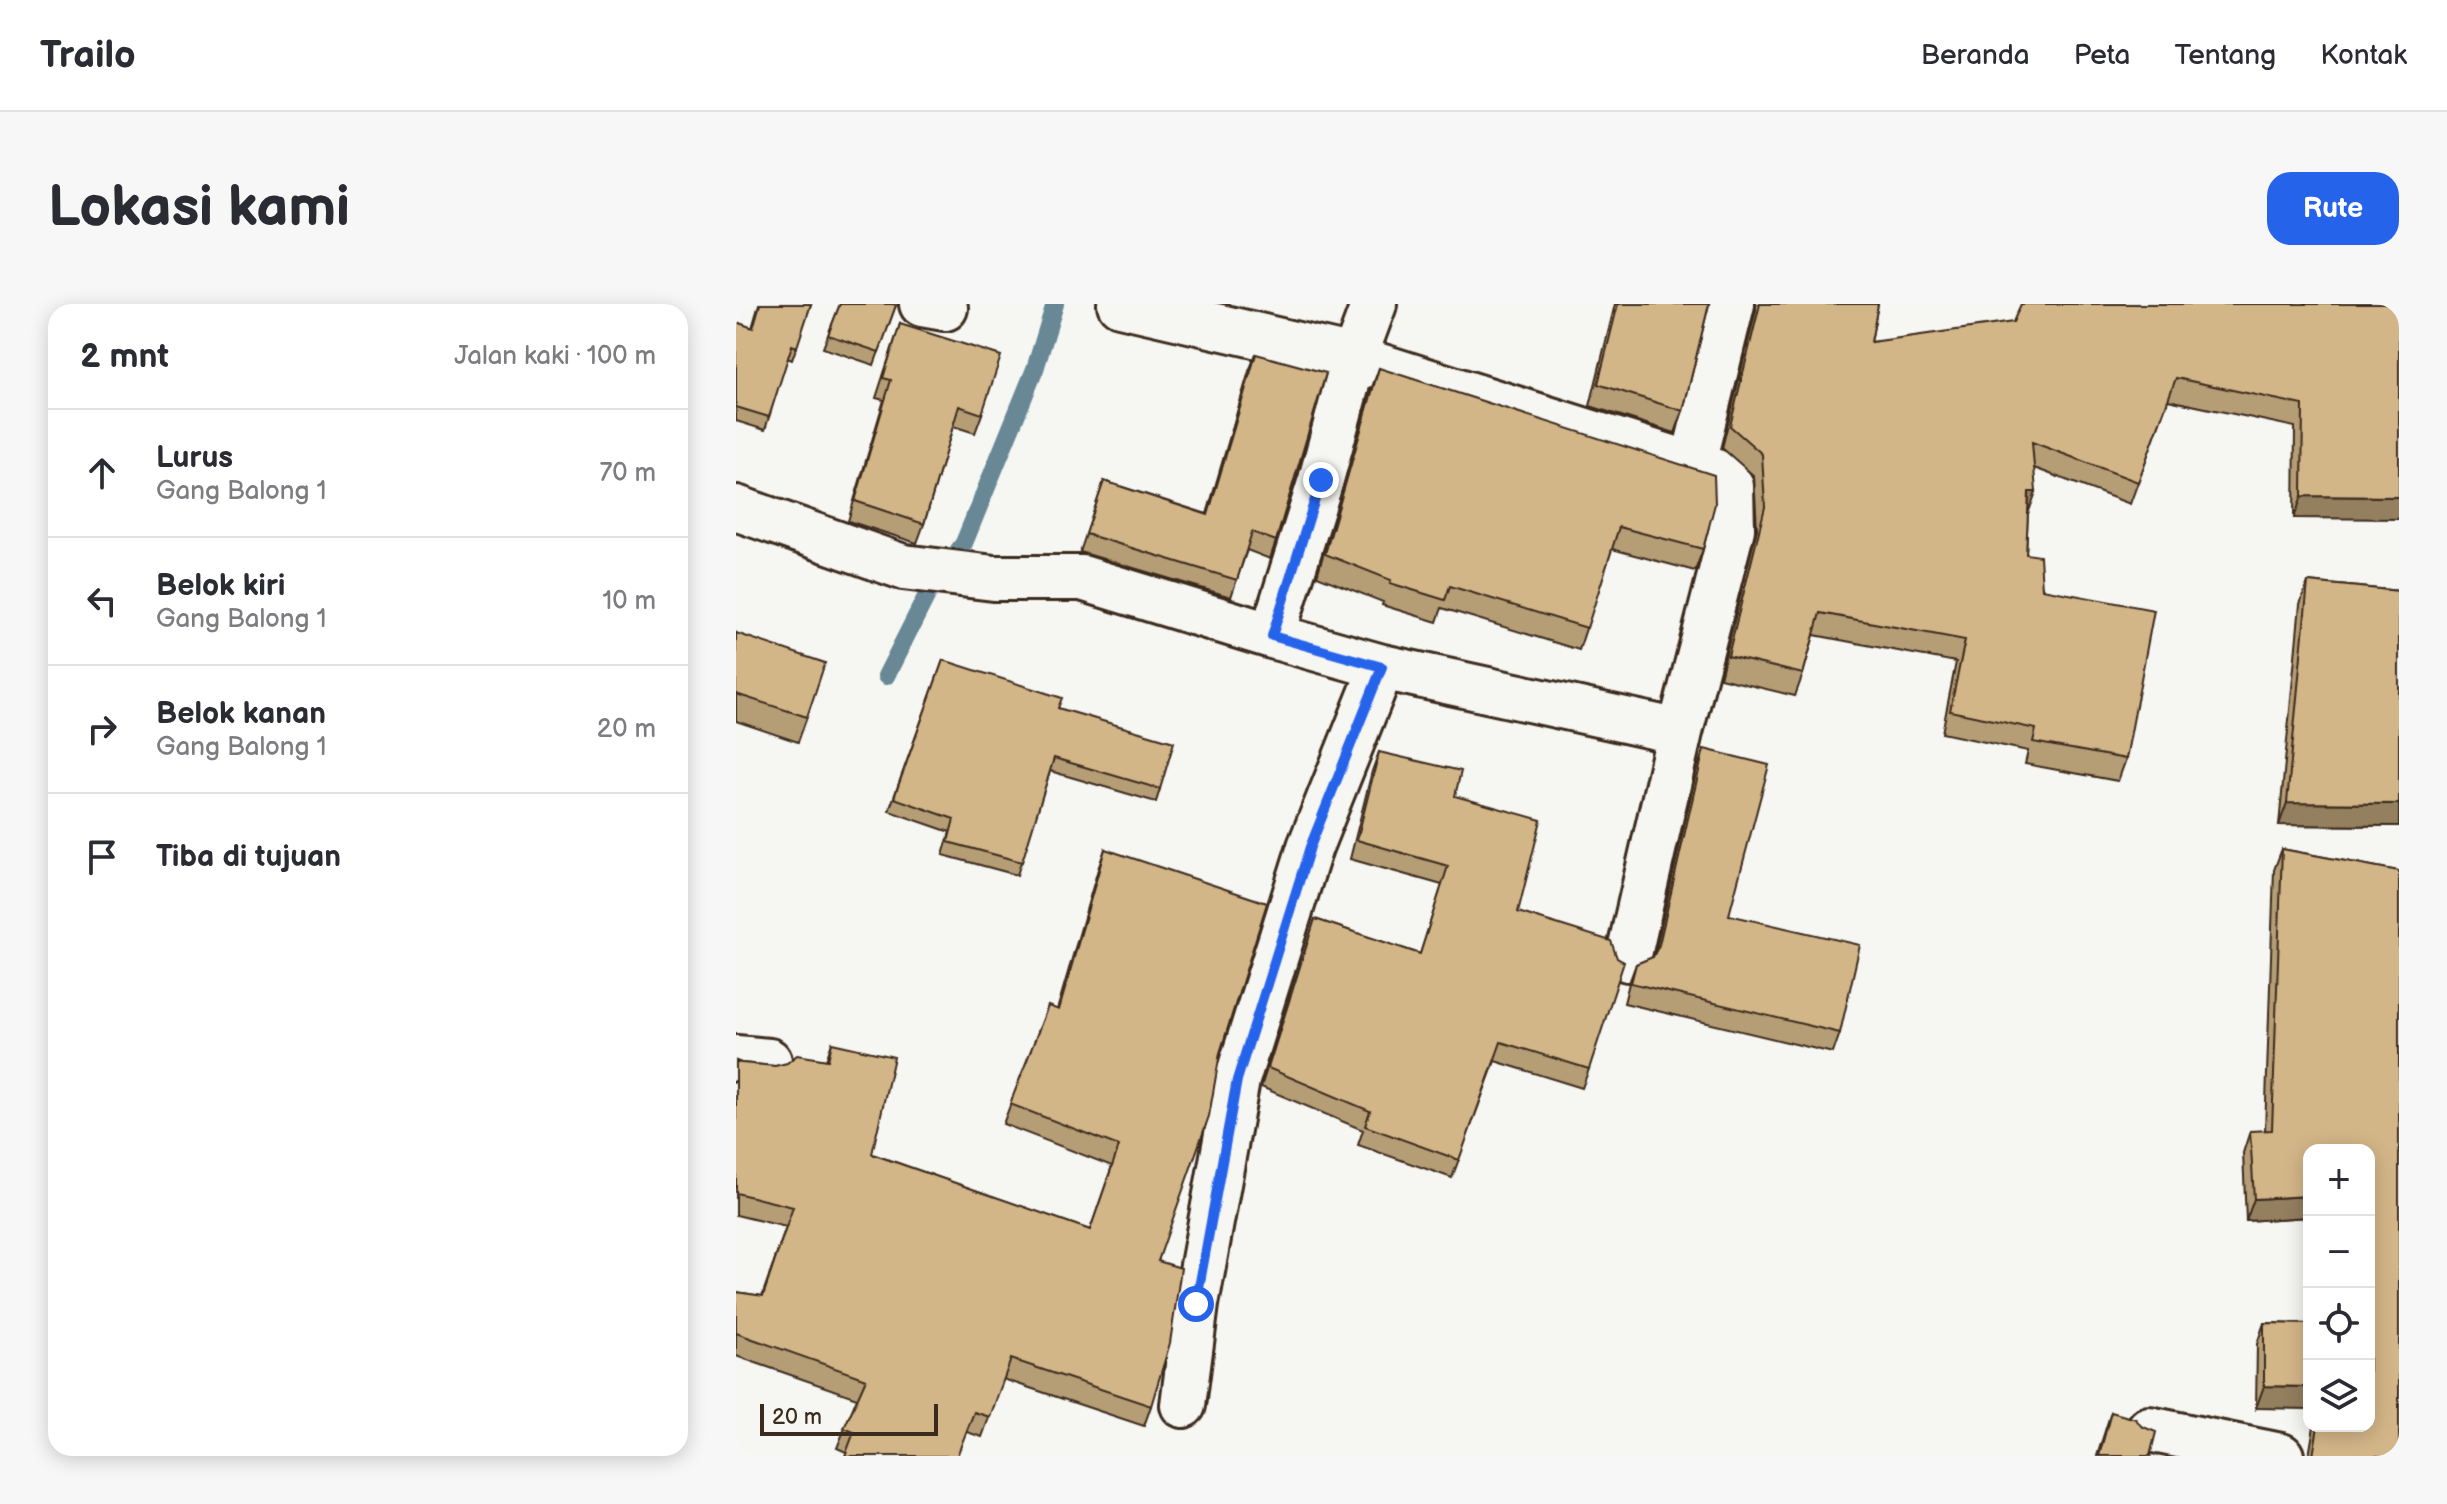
<!DOCTYPE html>
<html lang="id">
<meta charset="utf-8">
<style>
:root{--surface:#fff;--page:#f7f7f7;--text:#2b2b33;--muted:#7c7c81;--line:#e1e1e2;--accent:#2563eb}
body{margin:0;font-family:"Balsamiq Sans",sans-serif;background:var(--page);color:var(--text)}
.controls{position:absolute;right:24px;bottom:24px;display:grid;overflow:hidden;border-radius:16px;box-shadow:0 4px 20px #0003}
.controls button{width:72px;height:72px;display:grid;place-items:center;padding:0;border:0;border-bottom:2px solid var(--line);background:var(--surface);color:var(--text);font:40px sans-serif}
.scale{position:absolute;left:24px;bottom:20px;width:178px;box-sizing:border-box;padding-left:8px;border:4px solid #3b2a1e;border-top:0;font-size:22px;line-height:28px;white-space:nowrap;color:#3b2a1e;-webkit-text-stroke:6px #f6f6f2;paint-order:stroke}
.stop{position:absolute;width:24px;height:24px;margin:-18px;border:6px solid #2563eb;border-radius:50%;background:#fff}
.stop.end{background:#2563eb;border-color:#fff;box-shadow:0 2px 8px #0008}
.list{margin:0;padding:0;list-style:none}
h2{display:flex;justify-content:space-between;align-items:center;height:104px;margin:0;padding:0 32px;font-size:34px}
h2 small{font-size:26px;font-weight:400;color:var(--muted)}
.list li{display:grid;grid-template-columns:52px 1fr auto;gap:24px;align-items:center;box-sizing:border-box;height:128px;padding:0 32px;border-top:2px solid var(--line)}
.list b{display:block;font-size:30px;white-space:nowrap}
.list p{margin:0;font-size:26px;white-space:nowrap;color:var(--muted)}
.list em{font-size:26px;font-style:normal;color:var(--muted)}
.icon{flex:none;width:44px;height:44px;fill:none;stroke:currentColor;stroke-width:2;stroke-linecap:round;stroke-linejoin:round}
.map{position:relative;flex:none;width:1663px;height:1152px;overflow:hidden;border-radius:24px}
header{display:flex;align-items:center;gap:48px;box-sizing:border-box;height:112px;padding:0 40px;background:var(--surface);border-bottom:2px solid var(--line)}
header strong{font-size:38px}
nav{display:flex;gap:44px;margin-inline-start:auto;font-size:28px}
.intro{display:flex;align-items:center;justify-content:space-between;box-sizing:border-box;height:192px;padding:0 48px}
h1{margin:0;font-size:56px}
.button{padding:20px 36px;border-radius:24px;background:var(--accent);color:#fff;font-size:28px;font-weight:700}
main{display:flex;gap:48px;padding:0 48px}
aside{flex:1;background:var(--surface);border-radius:24px;box-shadow:0 4px 20px #0003}
.map>svg:first-child{display:block}
.lines{fill:none;stroke-linecap:round;stroke-linejoin:round}
.stream{stroke:#678896;stroke-width:18}
.minor-casing{stroke:#3b2a1e;stroke-width:50}
.minor{stroke:#f6f6f2;stroke-width:44}
.wall{fill:#b59d75;stroke:#3b2a1e;stroke-width:2}
.shaded-wall{fill:#947f5f;stroke:#3b2a1e;stroke-width:2}
.building{fill:#d3b688;stroke:#3b2a1e;stroke-width:2}
.route{stroke:#2563eb;stroke-width:10}
</style>
<header>
<strong>Trailo</strong>
<nav><a>Beranda</a><a>Peta</a><a>Tentang</a><a>Kontak</a></nav>
</header>
<div class="intro"><h1>Lokasi kami</h1><a class="button">Rute</a></div>
<main>
<aside>
<h2>2 mnt<small>Jalan kaki · 100 m</small></h2>
<ul class="list">
<li><svg class="icon" aria-label="ahead" viewBox="0 0 24 24"><path d="M12 20V5M6 11l6-6 6 6"/></svg><div><b>Lurus</b><p>Gang Balong 1</p></div><em>70 m</em></li>
<li><svg class="icon" aria-label="left" viewBox="0 0 24 24"><path d="M17 20v-9H6M10 6l-5 5 5 5"/></svg><div><b>Belok kiri</b><p>Gang Balong 1</p></div><em>10 m</em></li>
<li><svg class="icon" aria-label="right" viewBox="0 0 24 24"><path d="M7 20v-9h11M14 6l5 5-5 5"/></svg><div><b>Belok kanan</b><p>Gang Balong 1</p></div><em>20 m</em></li>
<li><svg class="icon" aria-label="arrive" viewBox="0 0 24 24"><path d="M6 21V4h12l-3 4 3 4H6"/></svg><div><b>Tiba di tujuan</b></div></li>
</ul>
</aside>
<div class="map">
<svg width="1663" height="1152" viewBox="0 0 1663 1152">
<rect width="100%" height="100%" fill="#f6f6f2"/>
<filter id="ink" filterUnits="userSpaceOnUse"><feTurbulence type="fractalNoise" baseFrequency=".0125" numOctaves="2"/><feDisplacementMap in="SourceGraphic" scale="16" xChannelSelector="R" yChannelSelector="G"/><feConvolveMatrix kernelMatrix="1 2 1 2 8 2 1 2 1" color-interpolation-filters="sRGB"/></filter>
<g filter="url(#ink)">
<g class="lines">
<path class="stream" d="M150,372L193,287L228,239L299,65L319,0"/>
<g class="minor-casing">
<path id="minor" d="M186,0L209,4
M384,0L618,54L980,168L995,182L996,225L944,428L892,655
M956,163L996,0
M0,204L167,263L258,274H346L536,332
M646,363L944,428
M0,754L33,757
M447,1101L460,1000L501,776L574,543L646,363L536,332L585,176L618,54L638,0
M1413,1125L1545,1152"/>
</g>
<use href="#minor" class="minor"/>
</g>
<path class="wall" d="M23,0H75L56,56L51,54L29,126L0,117V18L16,24Z
M104,0L160,1L138,61L87,44Z
M879,0H973L947,107L939,129L854,102Z
M1020,0H1142L1135,38L1663,0L1558,214L1559,123L1432,96L1394,200L1298,164L1292,209L1290,250L1390,455L1382,477L1289,460L1292,447L1206,429L1220,358L1078,331L1067,370L1059,392L984,374L1021,225L1018,172L986,144L1020,6Z
M164,20L246,110L239,129L217,122L188,220L181,239L112,217L148,96L140,94Z
M520,50L540,237L534,255L511,246L495,293L344,248L368,177L471,210L513,67Z
M643,64L967,245L959,267L876,245L843,346L706,304L701,318L646,301L647,298L581,272L635,86Z
M1572,278L1663,287V522L1543,521L1564,300Z
M0,329L71,413L62,438L0,417Z
M207,356L323,404L424,485L420,498L314,467L281,571L207,551L214,528L153,507Z
M968,445L993,611L1104,729L1097,749L888,699L893,679L900,660L917,653L919,649L961,465Z
M643,448L719,492L782,608L853,765L846,784L759,757L716,874L622,841L627,826L525,783L579,615L684,650L706,581L614,555L636,467Z
M369,545L484,749L422,957L415,1102L408,1122L267,1075L246,1133L231,1128L110,1148L101,1144L121,1094L0,1052V988L26,992L50,923L0,911V757L5,759L39,762L90,756L96,739L136,850L354,926L376,862L267,820L312,702L321,706L362,565Z
M1546,545L1663,567V1152H1573L1578,1122H1633V846H1573V913L1510,917L1507,849L1514,827H1529L1538,566Z
M1528,1019L1573,1020L1520,1104L1521,1040Z
M1375,1108L1414,1152H1361Z"/>
<path class="shaded-wall" d="M1293,188H1300L1292,210Z
M1566,192L1663,193V215L1558,214Z
M1551,499L1663,500V522L1543,521Z
M1573,892V913L1510,917L1518,895Z
M1528,1082L1573,1083V1105L1520,1104Z"/>
<path class="building" d="M24,0H75L61,43L56,41L33,113L0,103V18L17,24Z
M104,0H157L160,1L143,48L92,31Z
M882,0H973L947,107L862,80Z
M1024,0H1142L1135,38L1277,18L1285,0H1663V193L1566,192L1567,101L1440,74L1402,178L1296,138L1300,188H1293L1290,250L1304,252L1306,285L1418,306L1390,455L1297,438L1300,425L1214,407L1229,336L1084,309L1067,370L992,352L1029,203L1026,150L994,122Z
M164,20L265,52L246,110L223,102L188,220L119,197L155,76L147,74Z
M520,50L590,69L540,237L516,228L501,276L350,230L368,177L472,211Z
M643,64L978,171L979,200L967,245L883,223L851,324L714,282L709,296L654,279L655,276L589,250Z
M1572,278L1663,287V500L1551,499Z
M0,329L89,359L71,413L0,390Z
M207,356L326,394L322,404L438,438L424,485L318,454L286,558L212,538L218,515L158,494Z
M968,445L1033,461L993,611L1124,641L1104,729L895,679L900,660L917,653L923,641Z
M643,448L725,467L719,492L805,516L782,608L875,637L881,654L888,658L853,765L765,738L723,856L629,822L634,807L532,764L579,615L684,650L712,562L621,536Z
M369,545L531,599L484,749L473,812L422,957L445,964L434,1039L415,1102L275,1055L254,1113L238,1108L221,1152H109L118,1128L108,1124L130,1075L0,1029V988L27,992L57,903L0,889V757L5,759L39,762L51,759L61,751L92,756L96,739L158,753L136,850L354,926L383,842L274,800L312,702L323,706Z
M1546,545L1663,567V1147L1660,1146L1659,1152H1577L1582,1122H1633V846H1573V892L1518,895L1514,827L1536,826Z
M1528,1019L1573,1020V1083L1528,1082Z
M1375,1108L1400,1115L1405,1122L1420,1128L1414,1152H1363Z"/>
</g>
<g class="lines" filter="url(#ink)">
<path class="route" d="M460,1000L501,776L574,543L646,363L536,332L585,176"/>
</g>
</svg>
<div class="controls">
<button>+</button>
<button>−</button>
<button><svg class="icon" aria-label="locate" viewBox="0 0 24 24"><circle cx="12" cy="12" r="6"/><path d="M12 2v4M12 18v4M2 12h4M18 12h4"/></svg></button>
<button><svg class="icon" aria-label="layers" viewBox="0 0 24 24"><path d="M12 4l9 5-9 5-9-5zM3 14l9 5 9-5"/></svg></button>
</div>
<div class="scale">20 m</div>
<div class="stop" style="left:460px;top:1000px"></div>
<div class="stop end" style="left:585px;top:176px"></div>
</div>
</main>
